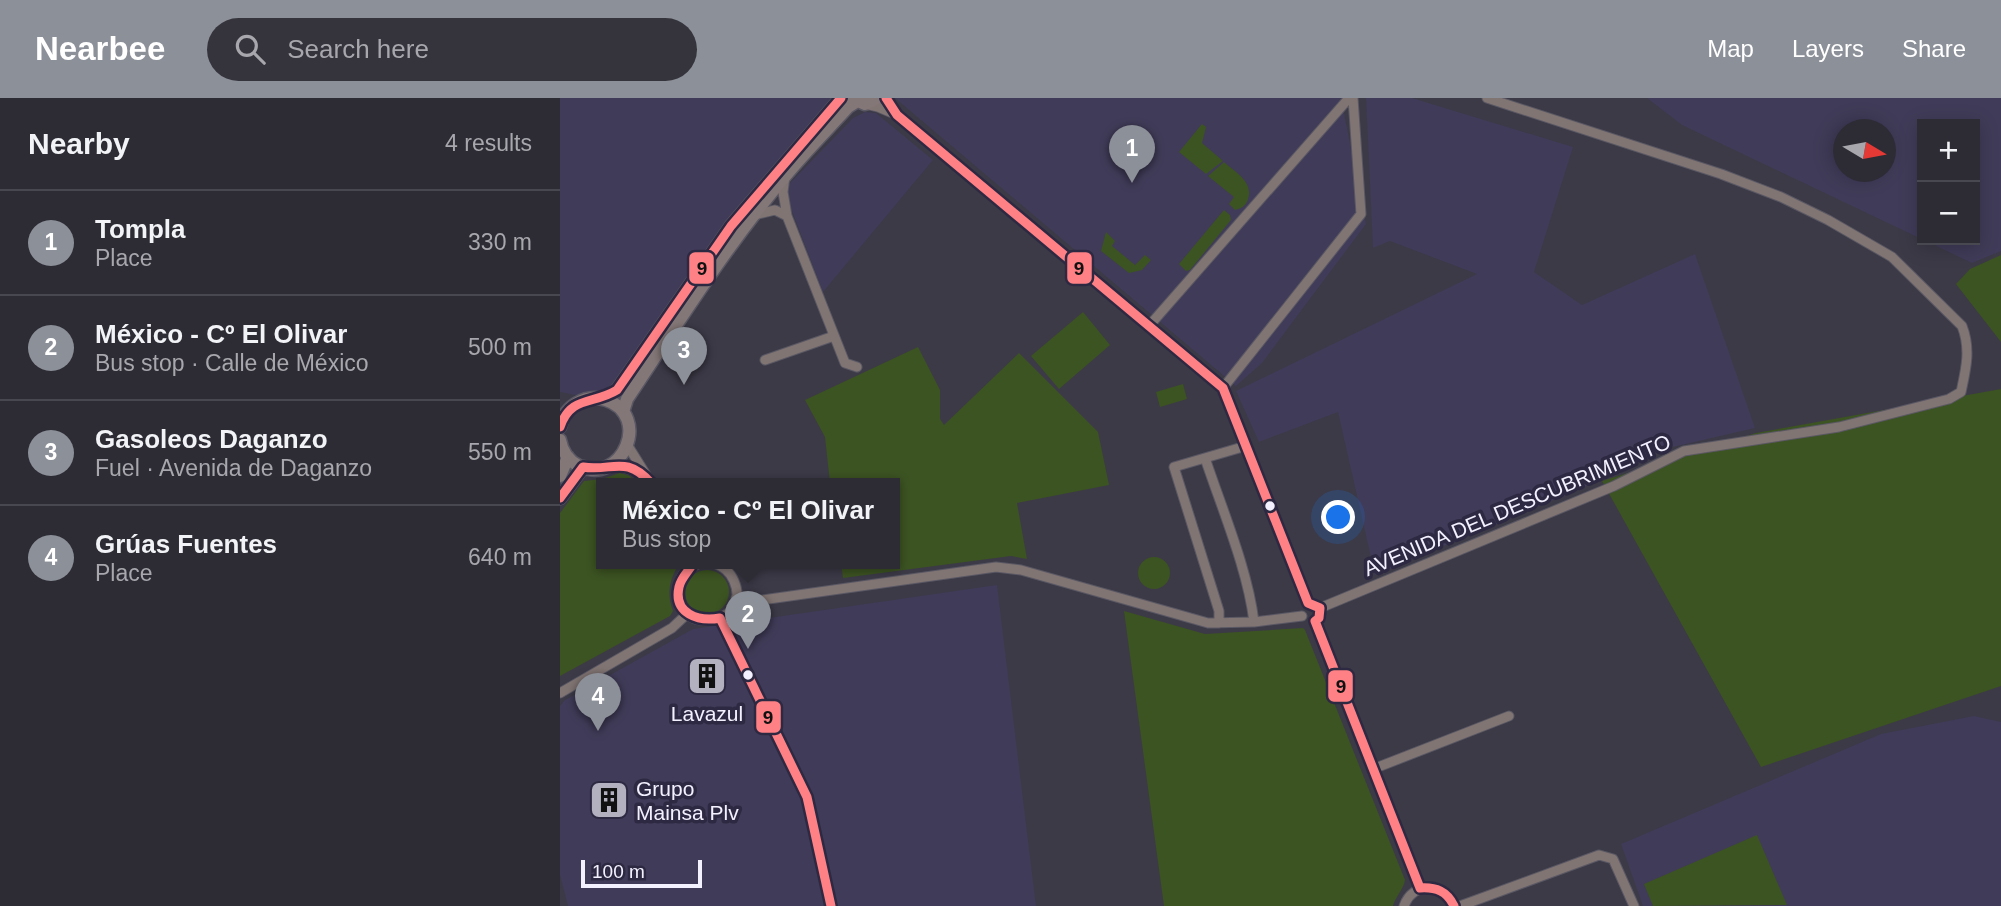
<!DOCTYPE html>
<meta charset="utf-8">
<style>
:root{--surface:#2d2c35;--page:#35343d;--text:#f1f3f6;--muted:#a7a7ad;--line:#484850;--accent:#8c9099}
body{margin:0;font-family:Helvetica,sans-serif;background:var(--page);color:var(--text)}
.controls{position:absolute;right:21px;top:21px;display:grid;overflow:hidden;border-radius:0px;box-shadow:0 4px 18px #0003}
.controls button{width:63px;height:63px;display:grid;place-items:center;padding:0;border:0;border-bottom:2px solid var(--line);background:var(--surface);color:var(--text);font:35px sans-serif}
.compass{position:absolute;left:1273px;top:21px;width:63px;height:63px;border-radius:50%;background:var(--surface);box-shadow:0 4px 18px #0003;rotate:100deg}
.scale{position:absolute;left:21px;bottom:18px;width:121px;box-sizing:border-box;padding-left:7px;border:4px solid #f3f1ff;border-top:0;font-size:19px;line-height:24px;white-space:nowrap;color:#f3f1ff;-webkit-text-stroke:5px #2e2942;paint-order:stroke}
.you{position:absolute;left:779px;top:420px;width:24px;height:24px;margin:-18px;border:5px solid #fff;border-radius:50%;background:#1a73e8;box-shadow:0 0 0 10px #1a73e833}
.badge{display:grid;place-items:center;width:46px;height:46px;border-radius:50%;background:var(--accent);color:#fff;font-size:23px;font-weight:700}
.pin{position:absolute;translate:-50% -58px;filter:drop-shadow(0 2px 4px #0008)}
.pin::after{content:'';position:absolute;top:37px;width:24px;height:21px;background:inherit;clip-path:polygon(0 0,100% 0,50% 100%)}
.popup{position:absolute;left:36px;top:380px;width:304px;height:91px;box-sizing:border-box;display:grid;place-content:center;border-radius:0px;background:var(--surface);filter:drop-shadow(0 2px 5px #0005);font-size:23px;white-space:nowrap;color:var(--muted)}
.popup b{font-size:26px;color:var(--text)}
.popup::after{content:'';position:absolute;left:50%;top:100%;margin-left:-14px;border:14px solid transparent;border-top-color:var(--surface)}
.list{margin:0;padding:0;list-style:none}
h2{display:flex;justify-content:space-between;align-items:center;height:91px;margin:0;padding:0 28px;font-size:30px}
h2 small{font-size:23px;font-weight:400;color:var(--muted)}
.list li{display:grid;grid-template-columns:46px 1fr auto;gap:21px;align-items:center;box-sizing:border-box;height:105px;padding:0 28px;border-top:2px solid var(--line)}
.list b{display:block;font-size:26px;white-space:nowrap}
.list p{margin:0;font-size:23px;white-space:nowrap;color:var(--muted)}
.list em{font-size:23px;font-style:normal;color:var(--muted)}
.icon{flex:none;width:38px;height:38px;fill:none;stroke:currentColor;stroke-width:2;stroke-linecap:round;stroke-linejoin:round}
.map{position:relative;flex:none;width:1441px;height:808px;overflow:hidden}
header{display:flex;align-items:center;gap:42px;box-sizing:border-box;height:98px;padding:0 35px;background:var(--accent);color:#fff}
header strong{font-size:33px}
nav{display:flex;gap:38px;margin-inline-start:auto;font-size:24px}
.search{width:490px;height:63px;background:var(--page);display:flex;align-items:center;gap:18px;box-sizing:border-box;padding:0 24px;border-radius:38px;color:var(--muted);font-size:26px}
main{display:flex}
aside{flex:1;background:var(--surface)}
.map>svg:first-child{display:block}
.built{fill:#403b58;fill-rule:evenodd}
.green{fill:#3c5322}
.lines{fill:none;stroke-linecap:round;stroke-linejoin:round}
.street-casing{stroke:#5a5864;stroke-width:11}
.secondary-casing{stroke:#5a5864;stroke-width:15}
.street{stroke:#817573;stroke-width:9}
.secondary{stroke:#847777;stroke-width:12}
.bus-1-casing{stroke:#2e2942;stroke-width:14}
.bus-1{stroke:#ff8085;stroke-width:9}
.bus-dot{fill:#f3f1ff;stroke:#2e2942;stroke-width:2.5}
.labels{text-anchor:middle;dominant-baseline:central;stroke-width:7;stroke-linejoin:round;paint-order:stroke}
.street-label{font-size:21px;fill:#f3f1ff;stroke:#2e2942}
.poi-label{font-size:21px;fill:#f3f1ff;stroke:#2e2942}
.line-badge{stroke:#2e2942;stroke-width:2.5}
.pale-badge-label{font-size:19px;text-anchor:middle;font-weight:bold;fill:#111}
</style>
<header>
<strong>Nearbee</strong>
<div class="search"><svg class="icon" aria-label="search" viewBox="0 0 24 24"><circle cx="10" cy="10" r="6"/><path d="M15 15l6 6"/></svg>Search here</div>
<nav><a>Map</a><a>Layers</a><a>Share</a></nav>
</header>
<main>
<aside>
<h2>Nearby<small>4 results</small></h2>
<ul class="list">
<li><span class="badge">1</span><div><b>Tompla</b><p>Place</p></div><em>330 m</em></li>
<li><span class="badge">2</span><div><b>México - Cº El Olivar</b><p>Bus stop · Calle de México</p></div><em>500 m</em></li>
<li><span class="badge">3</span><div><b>Gasoleos Daganzo</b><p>Fuel · Avenida de Daganzo</p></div><em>550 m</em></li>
<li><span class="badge">4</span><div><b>Grúas Fuentes</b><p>Place</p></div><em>640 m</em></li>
</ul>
</aside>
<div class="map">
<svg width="1441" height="808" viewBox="0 0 1441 808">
<rect width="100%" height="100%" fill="#3c3a47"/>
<path class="built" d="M0,0H281L57,292L31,300L0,294Z
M335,0H781L806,126L702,265L676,288Z
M806,0H852L1013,49L974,174L1022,207L1135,156L1195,330L1091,354L1043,381L815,477L778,314L699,344L676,293L917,176L830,143L813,150Z
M1087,0H1441V153L1412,165L1122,27ZM1415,26V142H1362V26ZM1283,32H1325V74H1283Z
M305,14L316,15L373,62L263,194L227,100L229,86L293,20Z
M437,487L476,808H8L0,777V608L5,602L133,531Z
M1414,618L1441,624V808H1083L1061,746L1321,636Z"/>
<path class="green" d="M642,26L646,29L642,45L663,63L646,76L619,54Z
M664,64C675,74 694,84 688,101C686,108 682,110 675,112L669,106L674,99L648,78Z
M664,112L670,117L671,122L630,172L626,173L619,166Z
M546,134L555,143L552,148L575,167L585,157L591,162L582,172L569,175L541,153Z
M1441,157V244L1396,186L1410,171Z
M523,214L550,247L499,291L471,258Z
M358,249L380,292V321L384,327L459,255L538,334L549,387L457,405L467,461L451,458L283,480L281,465H335V385H270L265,339L245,302Z
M623,286L627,301L600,309L596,294Z
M1441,291V588L1201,669L1042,383L1196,335Z
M60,375L70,378L76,385H41V465H119C110,482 106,494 113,513L110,518L0,578V415L24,383L42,381Z
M578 475a16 16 0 1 1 32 0a16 16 0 1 1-32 0Z
M125 494a22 22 0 1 1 44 0a22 22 0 1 1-44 0Z
M564,513L645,536L743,530L745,532L845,782C844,791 835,799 833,808H604Z
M1197,737L1227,807L1093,808L1084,786Z"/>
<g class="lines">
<g class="street-casing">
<path id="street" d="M326,0L336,16
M305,6L318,9L337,17L663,290L748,505
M194,117L215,112L227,118L223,94L225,78
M227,118L285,265L297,269
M589,228L789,0
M205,262L274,238
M663,290L801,116L793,0
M68,348L91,385
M645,360C662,411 688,472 694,524
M52,366L85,376
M140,465C129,469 121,476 119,487C107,539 194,530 174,483C170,473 163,469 154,465
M176,500L195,503L436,469L461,472L648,525L694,524L742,518
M760,510L1054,388L1124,353L1279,329L1389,301L1401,294C1406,271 1411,251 1402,228L1332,159L1268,122L1221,99L1161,76L927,0
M160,520L247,699L271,808
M755,523L860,790
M659,525V513L614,369L686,348
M0,595L112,530L127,516
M813,671L949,618
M844,808C853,783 884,784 894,808
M900,808L1039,757L1053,761L1074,808"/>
</g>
<g class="secondary-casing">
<path id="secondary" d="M291,0L305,6L317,0
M44,301L57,292L171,128L281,0
M63,314L67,301C118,225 167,146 226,77C245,54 267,32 288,9L296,4
M0,329C4,309 25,295 46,302C92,317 63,388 19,368C9,363 2,353 0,342
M0,378L8,359
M0,400L23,369"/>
</g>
<use href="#street" class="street"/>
<use href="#secondary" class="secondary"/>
<g class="bus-1-casing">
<path id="bus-1" d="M326,0L337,17L663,290L748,505L760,510L759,520L755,523L860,790C876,789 887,793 894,808
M0,329C11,297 33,307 57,292L171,128L281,0
M0,400L23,369C52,374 65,356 91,385
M133,465C130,472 121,479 119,489C113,516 139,524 160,520L247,699L271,808"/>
</g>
<use href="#bus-1" class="bus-1"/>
</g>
<defs>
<g id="building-square" transform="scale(2.0125)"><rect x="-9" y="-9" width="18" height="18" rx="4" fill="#b3b1bf" stroke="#2e2942"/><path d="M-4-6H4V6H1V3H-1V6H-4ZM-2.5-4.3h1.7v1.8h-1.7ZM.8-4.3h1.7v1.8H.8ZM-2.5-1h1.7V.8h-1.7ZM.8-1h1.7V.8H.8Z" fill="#111"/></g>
</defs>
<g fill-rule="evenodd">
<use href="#building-square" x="147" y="578"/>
<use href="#building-square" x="49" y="702"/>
</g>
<g class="bus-dot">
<circle cx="710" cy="408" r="6"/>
<circle cx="188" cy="577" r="6"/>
</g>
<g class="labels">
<g class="street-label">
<text transform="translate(957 407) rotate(-23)">AVENIDA DEL DESCUBRIMIENTO</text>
</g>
<g class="poi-label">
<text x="147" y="615">Lavazul</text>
<text x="76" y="690" text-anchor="start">Grupo<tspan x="76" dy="24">Mainsa Plv</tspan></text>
</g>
</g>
<g class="line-badge">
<rect x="506" y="153" width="27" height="34" rx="7" fill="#ff8085"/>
<rect x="128" y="153" width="27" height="34" rx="7" fill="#ff8085"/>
<rect x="767" y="571" width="27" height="34" rx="7" fill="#ff8085"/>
<rect x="195" y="602" width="27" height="34" rx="7" fill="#ff8085"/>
</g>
<g class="pale-badge-label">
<text x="519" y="177">9</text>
<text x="142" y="177">9</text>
<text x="781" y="595">9</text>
<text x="208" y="626">9</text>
</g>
</svg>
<div class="controls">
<button>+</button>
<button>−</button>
</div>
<svg class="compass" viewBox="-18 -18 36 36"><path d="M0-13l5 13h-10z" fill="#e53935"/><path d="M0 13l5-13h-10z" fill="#a7a7ad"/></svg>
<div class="scale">100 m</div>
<div class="you"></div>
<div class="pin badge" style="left:572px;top:85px">1</div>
<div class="pin badge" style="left:188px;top:551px">2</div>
<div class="popup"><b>México - Cº El Olivar</b>Bus stop</div>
<div class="pin badge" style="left:124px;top:287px">3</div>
<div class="pin badge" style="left:38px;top:633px">4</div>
</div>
</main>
